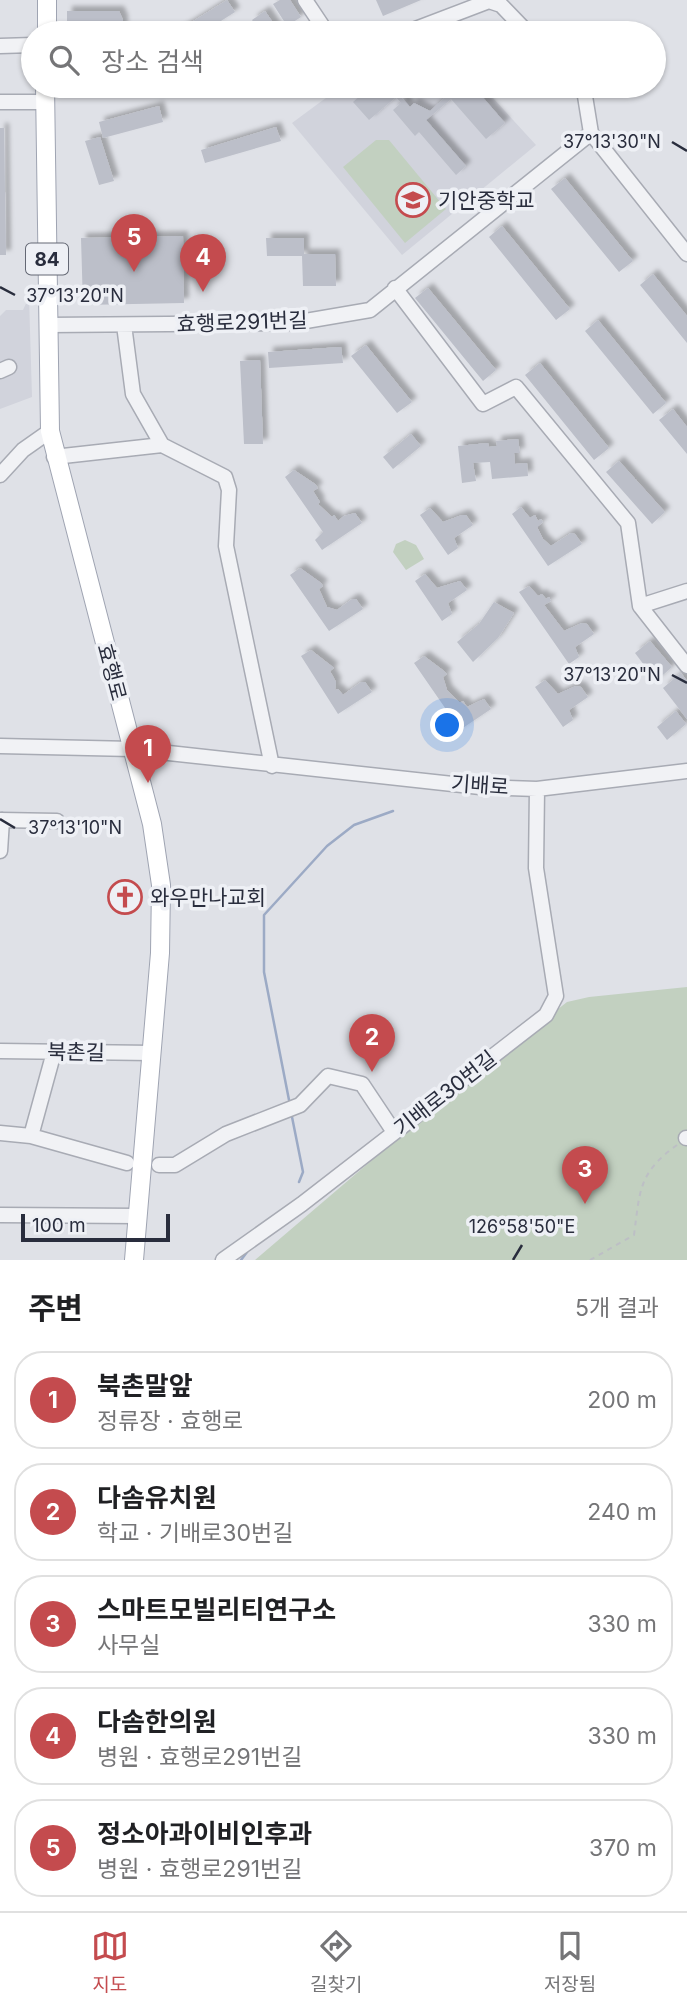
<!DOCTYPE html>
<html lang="ko">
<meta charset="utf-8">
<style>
:root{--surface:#fff;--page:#f2f2f2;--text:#202124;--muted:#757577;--line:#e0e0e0;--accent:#c44b4e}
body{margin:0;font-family:Inter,"Noto Sans KR",sans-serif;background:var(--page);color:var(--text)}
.scale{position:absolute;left:21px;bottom:18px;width:149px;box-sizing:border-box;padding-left:7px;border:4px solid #292d3d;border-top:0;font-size:19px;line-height:24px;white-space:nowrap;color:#292d3d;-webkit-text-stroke:5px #eef0f5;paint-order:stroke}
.you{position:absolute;left:448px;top:726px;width:24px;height:24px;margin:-18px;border:5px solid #fff;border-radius:50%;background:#1a73e8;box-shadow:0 0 0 10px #1a73e833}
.badge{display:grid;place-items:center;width:46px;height:46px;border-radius:50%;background:var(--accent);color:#fff;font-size:23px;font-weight:700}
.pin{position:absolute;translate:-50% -58px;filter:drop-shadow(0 2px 4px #0008)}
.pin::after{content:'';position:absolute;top:37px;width:24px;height:21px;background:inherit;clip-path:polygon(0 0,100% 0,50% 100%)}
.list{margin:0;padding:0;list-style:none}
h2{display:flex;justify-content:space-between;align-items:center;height:91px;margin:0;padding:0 28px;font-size:30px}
h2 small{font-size:23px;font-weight:400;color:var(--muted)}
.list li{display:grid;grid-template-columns:46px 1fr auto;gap:21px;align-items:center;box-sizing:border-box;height:98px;margin:0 14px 14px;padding:0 14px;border:2px solid var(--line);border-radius:28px}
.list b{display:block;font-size:26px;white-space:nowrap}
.list p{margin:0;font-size:23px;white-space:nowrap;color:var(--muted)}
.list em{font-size:23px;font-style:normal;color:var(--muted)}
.icon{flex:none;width:38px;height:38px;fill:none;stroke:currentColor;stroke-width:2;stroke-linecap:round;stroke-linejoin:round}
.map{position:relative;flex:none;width:687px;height:1260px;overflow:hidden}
.search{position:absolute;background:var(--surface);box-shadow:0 2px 5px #0004;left:21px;right:21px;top:21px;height:77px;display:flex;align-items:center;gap:18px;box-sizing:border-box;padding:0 24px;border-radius:38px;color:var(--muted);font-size:26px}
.sheet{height:651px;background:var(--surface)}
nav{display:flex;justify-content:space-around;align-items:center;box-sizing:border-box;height:98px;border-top:2px solid var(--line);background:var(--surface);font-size:19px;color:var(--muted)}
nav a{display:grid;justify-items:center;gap:4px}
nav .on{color:var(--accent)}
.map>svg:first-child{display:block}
.built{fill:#d1d3dc}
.green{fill:#c2d0c0}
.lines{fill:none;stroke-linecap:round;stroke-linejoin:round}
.stream{stroke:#9caac5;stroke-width:2.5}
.building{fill:#bcbfc9;filter:url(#shadow)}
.minor-casing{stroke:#a8abb4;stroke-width:17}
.major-casing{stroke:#9fa4b2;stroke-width:20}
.path{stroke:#bdbfc5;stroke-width:2;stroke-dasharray:5 5;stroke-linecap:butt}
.minor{stroke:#f1f2f5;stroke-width:14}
.major{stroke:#fff;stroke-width:18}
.ticks{fill:none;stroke:#292d3d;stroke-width:2.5}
.labels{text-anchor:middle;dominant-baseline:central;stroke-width:7;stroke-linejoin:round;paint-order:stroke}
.shield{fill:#eef0f5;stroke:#646874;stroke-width:2}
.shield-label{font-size:19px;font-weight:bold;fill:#292d3d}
.poi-label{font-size:21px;fill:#292d3d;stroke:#eef0f5;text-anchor:start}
.street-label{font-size:21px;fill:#292d3d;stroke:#eef0f5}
.ticks-label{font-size:18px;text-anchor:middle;fill:#292d3d;stroke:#eef0f5;stroke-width:7;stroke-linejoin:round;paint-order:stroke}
</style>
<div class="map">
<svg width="687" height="1260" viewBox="0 0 687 1260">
<defs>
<filter id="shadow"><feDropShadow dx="5" dy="-5" stdDeviation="2" flood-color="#0004"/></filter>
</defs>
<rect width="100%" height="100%" fill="#dfe1e7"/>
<path class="built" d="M342,86H482L536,145L402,255L292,123Z
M29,297L32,397L0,409V316L6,310H23Z"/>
<path class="green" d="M376,140H389L446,209L405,243L343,167Z
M405,540L416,545L424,559L406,570L393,552L396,544Z
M687,987V1260H255L433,1108L567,1002L589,997Z"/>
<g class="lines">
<path class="stream" d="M289,1100L264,972V915L327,846L354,825L393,811
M292,1117L303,1172L299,1182
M241,1260L247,1252"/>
</g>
<path class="building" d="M227,0L235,12L202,33H174Z
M280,0H290L301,17L287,26L273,4Z
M376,0H421L383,16Z
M67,11H119L123,20V33H67Z
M265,11L280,33H261L252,20Z
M371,86H404L407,89L400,96L410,107L414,103L430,111L448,95L441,86H473L505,123L486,139L451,99L426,120L466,166L456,175L419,132L415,136L393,110L401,103L396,97L369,120L353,102Z
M159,106L163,122L103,138L99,122Z
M276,127L281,141L205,163L201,150Z
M0,128H4L6,255H0Z
M100,137L114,181L99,185L85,141Z
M565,178L633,261L619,272L551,189Z
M502,226L570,309L556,320L489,237Z
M183,236L184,303L83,305L81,238Z
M266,238H304V254H335L336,286H303L302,256H267Z
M653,274L687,316V343L640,285Z
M428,288L496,370L483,381L415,298Z
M598,320L666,403L653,414L585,331Z
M366,345L412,402L397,413L351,356Z
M341,347L343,363L269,368L268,352Z
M260,360L263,444H244L240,361Z
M540,363L609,448L594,460L525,375Z
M673,409L687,427V454L659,420Z
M411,434L421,446L393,469L383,457Z
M518,439L520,453H514L515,464L527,463L528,476L492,479L490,462L473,463L476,481L462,483L458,446L488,443L489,447L497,446L496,441Z
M619,461L665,512L652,524L606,472Z
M294,470L315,484L318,488L313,491L320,502L318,504L332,517L334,515L338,521L344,516L355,513L362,523L322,550L315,540L323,532L285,477Z
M521,507L530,518L535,515L538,521L541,519L543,522L537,527L543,539L551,546L571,533L575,534L582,544L548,566L512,514Z
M430,508L443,522L462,515H466L473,525L454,538L458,548L448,555L420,515Z
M300,568L321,583L323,586L319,589L327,607L337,610L352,599H356L363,609L329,631L290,575Z
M425,574L437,588L460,581L467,590L448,603L452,614L442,621L415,581Z
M529,586L538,596L542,594L546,599L549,597L551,601L544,605L564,631L582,623L587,624L594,634L575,647L579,657L569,664L519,592Z
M494,602L514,613L498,638L473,662L457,642L479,624Z
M650,641L672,667L656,681L635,653Z
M311,650L334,668L330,671L336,682L335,690L338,689L343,695L361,682H365L372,692L338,714L301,656Z
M424,656L444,671L447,674L443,677L447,690L460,703L463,701L467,707L484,699L491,709L451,736L444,726L452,718L414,663Z
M681,673L687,681V719L663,688Z
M545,680L558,694L576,686L581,687L588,697L569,710L573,720L563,727L535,687Z
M676,711L686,724L667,740L657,727Z"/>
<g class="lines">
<g class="minor-casing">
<path id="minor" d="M305,0L327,33
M405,33L489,1L501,5L528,33
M0,46L33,45
M580,86L584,90L591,133L687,254
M0,102H45
M395,288L483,404L516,387L628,523L640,606L687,666
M48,325L294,323L370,310L591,133
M124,325L133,394L162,445L225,477L229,490L226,546L272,766
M0,371L9,367
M54,457L162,445
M0,475L23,450L50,431
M640,606L687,591
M0,746L132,749L480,787L537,789L687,771
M0,820L57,821
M0,851L2,820
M0,1051L152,1053
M0,1133L31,1136L127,1163
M31,1136L54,1052
M686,1138H687
M159,1165H175L226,1134L300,1105L328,1076L362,1084L394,1132
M0,1215L138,1216
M223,1260L302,1204L546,1015L556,996L536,868L537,789"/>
</g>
<g class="major-casing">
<path id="major" d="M47,0V33
M45,86L50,431L152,824L161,885L160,953L134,1260"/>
</g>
<path class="path" d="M590,1260L634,1235C640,1191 638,1173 677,1145"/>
<use href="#minor" class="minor"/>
<use href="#major" class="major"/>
</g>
<path class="ticks" d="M672,142L687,151M0,287L15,295M672,675L687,683M0,819L15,828M513,1260L522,1245"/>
<defs>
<g id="school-ring" transform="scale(1.75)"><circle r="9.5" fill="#eef0f5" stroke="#c44b4e" stroke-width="1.5"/><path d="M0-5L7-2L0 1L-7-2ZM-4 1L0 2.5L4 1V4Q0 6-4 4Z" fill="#c44b4e"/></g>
<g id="church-ring" transform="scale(1.75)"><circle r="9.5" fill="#eef0f5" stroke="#c44b4e" stroke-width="1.5"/><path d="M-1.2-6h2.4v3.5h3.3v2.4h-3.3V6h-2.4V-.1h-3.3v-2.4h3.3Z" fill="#c44b4e"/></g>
</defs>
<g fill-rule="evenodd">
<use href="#school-ring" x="413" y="200"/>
<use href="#church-ring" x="125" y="897"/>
</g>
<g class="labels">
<rect class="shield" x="26" y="243.5" width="42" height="31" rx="5"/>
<g class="shield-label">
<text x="47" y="259">84</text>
</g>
<g class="poi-label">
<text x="438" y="200">기안중학교</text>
<text x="150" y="897">와우만나교회</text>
</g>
<g class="street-label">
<text transform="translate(242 322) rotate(-2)">효행로291번길</text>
<text transform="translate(112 672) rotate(75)">효행로</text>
<text transform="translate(480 785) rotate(4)">기배로</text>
<text transform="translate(76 1052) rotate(1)">북촌길</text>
<text transform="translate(445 1093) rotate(-38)">기배로30번길</text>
</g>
</g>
<g class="ticks-label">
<text x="612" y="148">37°13'30"N</text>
<text x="75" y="302">37°13'20"N</text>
<text x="612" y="681">37°13'20"N</text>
<text x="75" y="834">37°13'10"N</text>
<text x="522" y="1233">126°58'50"E</text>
</g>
</svg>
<div class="scale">100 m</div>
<div class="you"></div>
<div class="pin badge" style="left:148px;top:783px">1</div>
<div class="pin badge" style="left:372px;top:1072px">2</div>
<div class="pin badge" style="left:585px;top:1204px">3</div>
<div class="pin badge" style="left:203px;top:292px">4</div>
<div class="pin badge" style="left:134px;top:272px">5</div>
<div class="search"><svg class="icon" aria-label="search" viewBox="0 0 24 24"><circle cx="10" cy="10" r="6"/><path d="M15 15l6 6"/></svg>장소 검색</div>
</div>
<section class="sheet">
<h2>주변<small>5개 결과</small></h2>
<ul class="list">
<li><span class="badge">1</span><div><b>북촌말앞</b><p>정류장 · 효행로</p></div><em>200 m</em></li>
<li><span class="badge">2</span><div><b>다솜유치원</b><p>학교 · 기배로30번길</p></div><em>240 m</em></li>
<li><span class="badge">3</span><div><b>스마트모빌리티연구소</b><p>사무실</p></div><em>330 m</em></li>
<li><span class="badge">4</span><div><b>다솜한의원</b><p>병원 · 효행로291번길</p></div><em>330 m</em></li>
<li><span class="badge">5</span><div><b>정소아과이비인후과</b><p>병원 · 효행로291번길</p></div><em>370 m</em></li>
</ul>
</section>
<nav>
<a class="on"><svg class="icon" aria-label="map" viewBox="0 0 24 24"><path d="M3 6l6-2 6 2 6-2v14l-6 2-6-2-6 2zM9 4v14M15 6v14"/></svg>지도</a>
<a><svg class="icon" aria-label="directions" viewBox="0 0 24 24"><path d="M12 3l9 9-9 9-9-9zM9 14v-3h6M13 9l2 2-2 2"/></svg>길찾기</a>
<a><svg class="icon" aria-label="saved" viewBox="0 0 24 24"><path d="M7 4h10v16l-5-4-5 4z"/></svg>저장됨</a>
</nav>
